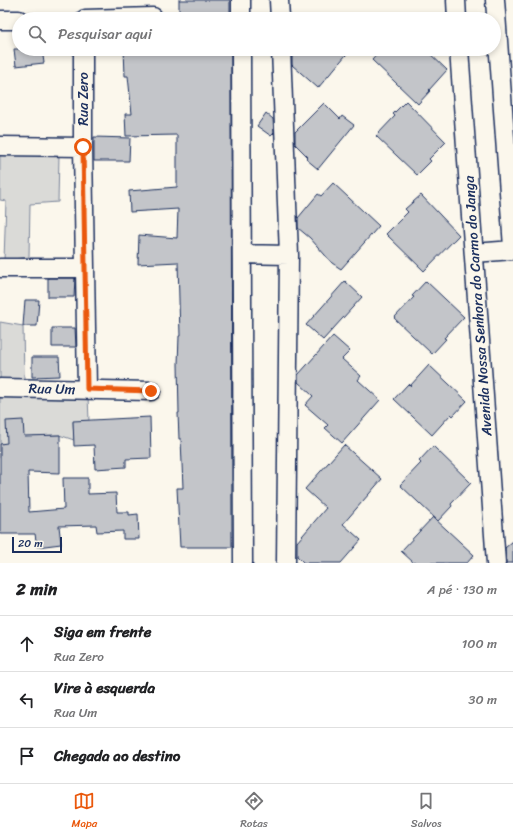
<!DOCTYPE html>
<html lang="pt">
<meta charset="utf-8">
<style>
:root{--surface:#fff;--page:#f2f2f2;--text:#202124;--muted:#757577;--line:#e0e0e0;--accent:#ea580c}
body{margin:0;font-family:Sriracha,sans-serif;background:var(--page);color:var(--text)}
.scale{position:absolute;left:12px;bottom:10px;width:50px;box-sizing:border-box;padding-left:4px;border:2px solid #1b2f5e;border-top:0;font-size:11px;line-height:14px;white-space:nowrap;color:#1b2f5e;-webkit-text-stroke:3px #fbf7ec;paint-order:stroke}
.stop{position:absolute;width:12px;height:12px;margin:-9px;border:3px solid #ea580c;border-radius:50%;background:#fff}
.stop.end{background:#ea580c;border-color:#fff;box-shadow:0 1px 4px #0008}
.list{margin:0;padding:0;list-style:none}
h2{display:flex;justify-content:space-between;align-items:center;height:52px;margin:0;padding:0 16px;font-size:17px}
h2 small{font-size:13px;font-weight:400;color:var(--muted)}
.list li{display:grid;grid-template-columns:26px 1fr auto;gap:12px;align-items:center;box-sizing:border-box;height:56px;padding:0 16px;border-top:1px solid var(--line)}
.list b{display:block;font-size:15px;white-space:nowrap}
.list p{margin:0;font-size:13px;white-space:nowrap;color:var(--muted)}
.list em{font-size:13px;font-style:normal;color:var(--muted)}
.icon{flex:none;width:22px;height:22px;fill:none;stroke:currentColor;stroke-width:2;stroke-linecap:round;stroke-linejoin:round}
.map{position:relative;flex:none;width:513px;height:563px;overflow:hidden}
.search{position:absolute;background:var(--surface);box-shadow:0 2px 6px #0003;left:12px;right:12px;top:12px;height:44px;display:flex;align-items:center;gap:10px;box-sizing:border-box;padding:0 14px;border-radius:22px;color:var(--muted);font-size:15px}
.sheet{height:220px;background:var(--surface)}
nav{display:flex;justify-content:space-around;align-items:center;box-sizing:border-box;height:56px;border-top:1px solid var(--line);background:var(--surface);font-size:11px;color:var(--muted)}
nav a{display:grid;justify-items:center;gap:2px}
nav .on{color:var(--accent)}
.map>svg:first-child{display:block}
.green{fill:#dadad7;stroke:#7a849a}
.building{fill:#c3c5c9;stroke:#1b2f5e}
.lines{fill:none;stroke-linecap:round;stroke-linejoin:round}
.minor-casing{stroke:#1b2f5e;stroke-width:21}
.minor{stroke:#fbf7ec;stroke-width:18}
.route{stroke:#ea580c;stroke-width:5}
.labels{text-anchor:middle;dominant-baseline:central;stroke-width:4;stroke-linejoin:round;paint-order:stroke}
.street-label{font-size:14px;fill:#1b2f5e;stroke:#fbf7ec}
</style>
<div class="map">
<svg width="513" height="563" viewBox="0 0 513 563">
<rect width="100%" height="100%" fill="#fbf7ec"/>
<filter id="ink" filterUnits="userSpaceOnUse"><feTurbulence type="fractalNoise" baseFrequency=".025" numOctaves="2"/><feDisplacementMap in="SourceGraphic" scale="8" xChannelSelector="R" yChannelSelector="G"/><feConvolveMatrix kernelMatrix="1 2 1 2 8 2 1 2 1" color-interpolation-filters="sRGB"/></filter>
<g filter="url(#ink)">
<path class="green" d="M0,155H59L58,202L30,204L29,257L4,260L6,201L0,200Z
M0,322L23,326L24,379H0Z
M0,396H88L89,421L73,422L74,440L59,435L33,436L28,471L0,458Z"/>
<path class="building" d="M179,0H230V19H179Z
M14,49H42L44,63L16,66Z
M124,49H231L232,547H180L177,488H183L181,439H179L178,413H179L178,364L179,336H180L178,262L138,264L139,235L177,238L178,209L130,212L129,191L177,187V135L126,136L125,114H132L128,76H125Z
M296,49H351L318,88L292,65V53Z
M382,49H425L447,70L429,90L430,91L418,104L372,60Z
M406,101L446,142L429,159L431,161L417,175L376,136L395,116L393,114Z
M324,103L340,119L342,116L354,125L318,169L306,159L308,157L295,144V132Z
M266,113L273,119L274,133L271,136L257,126Z
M94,137L130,138L129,161H94Z
M333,183L379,226L341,269L332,263L310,238L298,228V218L318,194L321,196Z
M421,195L459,235L424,271L386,234L408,212L405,209Z
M48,278H75L74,297H48Z
M345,281L362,297L323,340L306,325Z
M426,281L464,317L444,338L446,339L432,354L394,318L414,297L412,296Z
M25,300H39L37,326H23Z
M52,328H75L76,347H52Z
M333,336L350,351L342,359L361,376L358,380L380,400L342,443L325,428L328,425L305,405L313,396L298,382V375Z
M32,357H59L60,376L32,377Z
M429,365L467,401L453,416L451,414L432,435L394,399L408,384L410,386Z
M150,417L151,458L126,459V467L95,469L94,445L74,446L73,421Z
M23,420L24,436L60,435V473L28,472L29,512L64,509L63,478H88V494L116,493L117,512H129V515L138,514L139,539H123V531L97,532L96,525L59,526L61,544L37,547L35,534H0V444L7,443L6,421Z
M344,445L382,479L343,524L361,540L341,563H304L297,556V542L326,508L305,489Z
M433,446L471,483L451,504L452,506L438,521L400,485L421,463L419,461Z
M433,517L474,555L467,563H414L401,551Z
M513,541V563H506L505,548Z"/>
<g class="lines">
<g class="minor-casing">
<path id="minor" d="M241,0V19
M279,0L280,19
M456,0L457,19
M495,0L513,247
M85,19L153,17
M0,20H19
M83,49V147L87,389
M241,49L243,563
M281,49L289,255L286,563
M459,49L496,563
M0,146L83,147
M474,253L513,250
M242,254L289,255
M0,268H85
M0,388L151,391"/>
</g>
<use href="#minor" class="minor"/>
</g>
</g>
<g class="lines" filter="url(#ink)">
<path class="route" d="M83,147L87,389L151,391"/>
</g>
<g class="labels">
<g class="street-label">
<text transform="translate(83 99) rotate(-90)">Rua Zero</text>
<text transform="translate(478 306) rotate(-94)">Avenida Nossa Senhora do Carmo do Janga</text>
<text transform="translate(52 389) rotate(1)">Rua Um</text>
</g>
</g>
</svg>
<div class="scale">20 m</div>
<div class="stop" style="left:83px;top:147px"></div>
<div class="stop end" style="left:151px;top:391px"></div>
<div class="search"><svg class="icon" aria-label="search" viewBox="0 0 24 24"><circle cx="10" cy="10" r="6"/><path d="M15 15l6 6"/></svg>Pesquisar aqui</div>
</div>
<section class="sheet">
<h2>2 min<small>A pé · 130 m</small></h2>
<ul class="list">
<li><svg class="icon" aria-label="ahead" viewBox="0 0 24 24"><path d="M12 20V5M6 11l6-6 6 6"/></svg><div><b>Siga em frente</b><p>Rua Zero</p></div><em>100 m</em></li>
<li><svg class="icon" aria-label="left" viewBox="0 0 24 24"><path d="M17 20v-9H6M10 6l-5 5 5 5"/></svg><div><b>Vire à esquerda</b><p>Rua Um</p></div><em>30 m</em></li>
<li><svg class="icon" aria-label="arrive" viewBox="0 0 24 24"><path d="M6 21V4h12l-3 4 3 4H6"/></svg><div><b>Chegada ao destino</b></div></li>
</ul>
</section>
<nav>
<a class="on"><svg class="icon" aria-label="map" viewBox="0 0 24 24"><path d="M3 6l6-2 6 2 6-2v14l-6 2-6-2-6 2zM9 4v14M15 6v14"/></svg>Mapa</a>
<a><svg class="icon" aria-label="directions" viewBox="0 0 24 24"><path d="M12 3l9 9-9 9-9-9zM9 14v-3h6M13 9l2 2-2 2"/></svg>Rotas</a>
<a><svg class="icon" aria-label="saved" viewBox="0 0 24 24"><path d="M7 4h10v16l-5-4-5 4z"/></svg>Salvos</a>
</nav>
